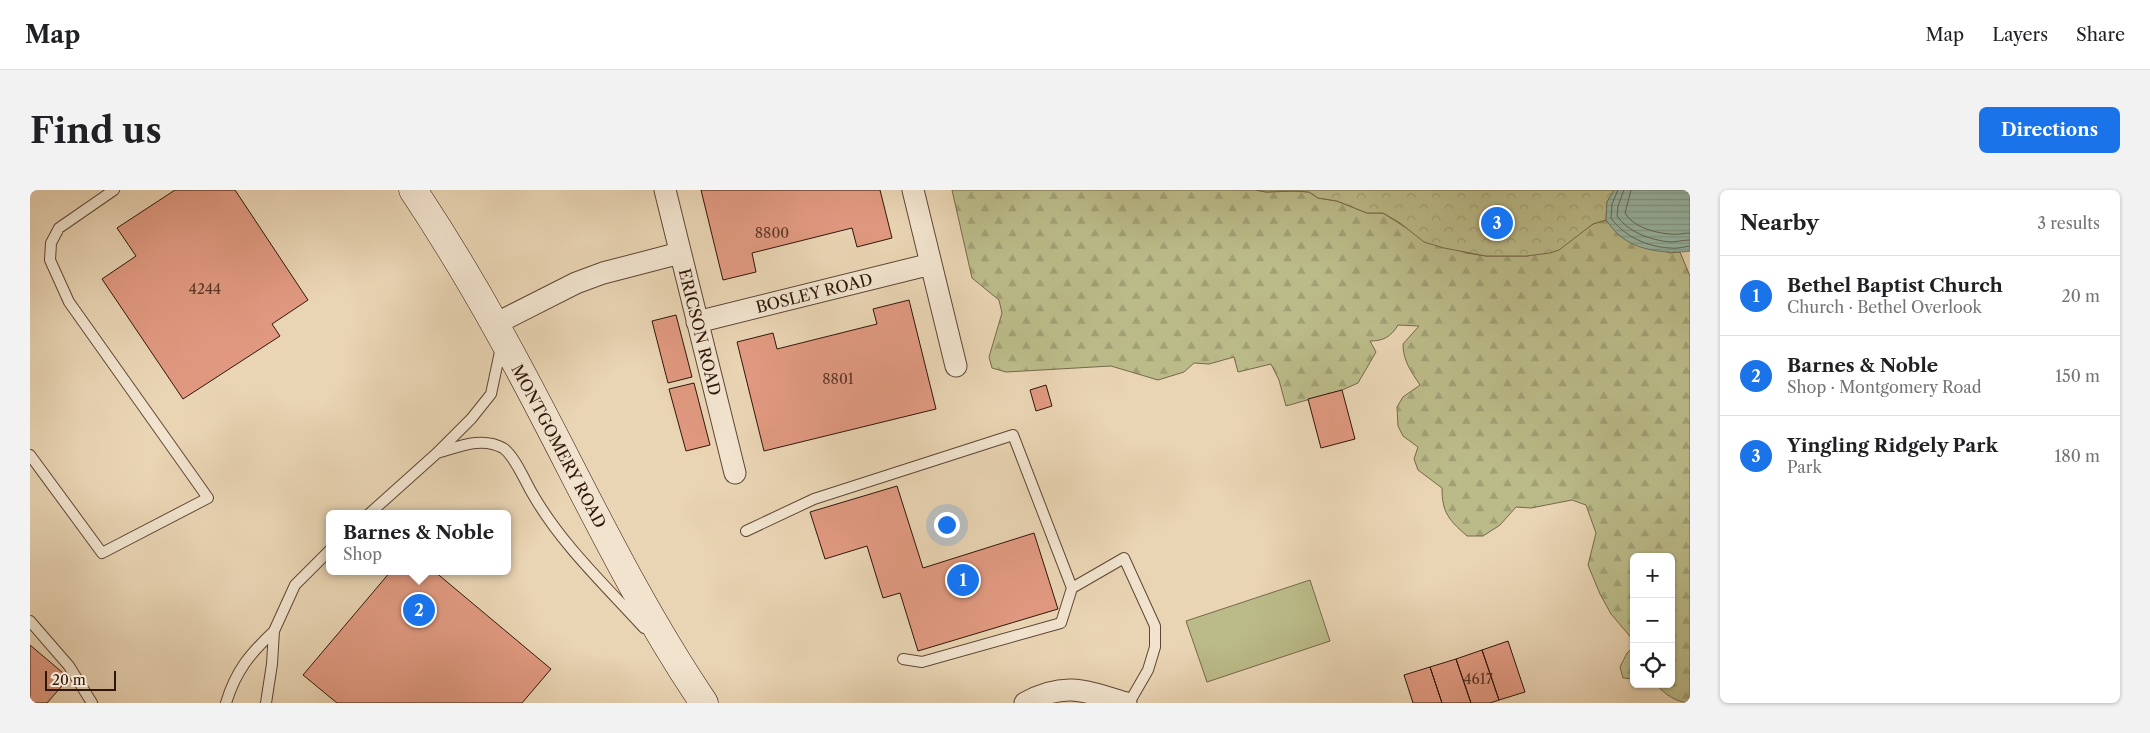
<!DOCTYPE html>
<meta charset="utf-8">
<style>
:root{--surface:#fff;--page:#f2f2f2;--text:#202124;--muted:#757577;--line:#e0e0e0;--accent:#1a73e8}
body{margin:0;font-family:"Libre Caslon Text",serif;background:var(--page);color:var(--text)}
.controls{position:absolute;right:15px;bottom:15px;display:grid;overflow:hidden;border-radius:8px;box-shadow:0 1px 4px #0004}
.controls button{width:45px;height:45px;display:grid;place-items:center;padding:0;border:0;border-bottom:1px solid var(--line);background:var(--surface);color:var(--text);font:25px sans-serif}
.scale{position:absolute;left:15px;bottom:12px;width:71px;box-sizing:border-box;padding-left:5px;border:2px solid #30160a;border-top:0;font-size:14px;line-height:18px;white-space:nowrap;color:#30160a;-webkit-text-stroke:4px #f1e3ce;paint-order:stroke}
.you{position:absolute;left:916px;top:334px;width:18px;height:18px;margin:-12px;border:4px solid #fff;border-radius:50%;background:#1a73e8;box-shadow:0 0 0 8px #1a73e833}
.badge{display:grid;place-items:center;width:32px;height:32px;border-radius:50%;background:var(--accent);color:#fff;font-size:16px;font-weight:700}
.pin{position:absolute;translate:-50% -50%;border:2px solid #fff;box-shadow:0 1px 5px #0006}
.popup{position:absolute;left:296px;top:320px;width:185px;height:65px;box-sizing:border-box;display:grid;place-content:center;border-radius:8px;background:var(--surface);filter:drop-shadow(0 1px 4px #0005);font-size:16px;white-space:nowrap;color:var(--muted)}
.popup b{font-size:19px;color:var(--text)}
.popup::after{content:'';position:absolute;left:50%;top:100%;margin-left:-10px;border:10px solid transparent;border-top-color:var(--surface)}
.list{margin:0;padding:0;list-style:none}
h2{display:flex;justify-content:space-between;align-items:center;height:65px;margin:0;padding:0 20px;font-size:21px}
h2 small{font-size:16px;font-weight:400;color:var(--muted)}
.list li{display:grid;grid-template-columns:32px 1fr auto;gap:15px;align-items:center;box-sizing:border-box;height:80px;padding:0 20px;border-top:1px solid var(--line)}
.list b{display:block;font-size:19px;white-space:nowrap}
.list p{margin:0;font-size:16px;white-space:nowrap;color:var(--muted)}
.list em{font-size:16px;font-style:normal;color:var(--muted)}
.icon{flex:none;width:28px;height:28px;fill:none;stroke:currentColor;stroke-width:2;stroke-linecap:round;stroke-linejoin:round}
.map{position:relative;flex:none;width:1660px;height:513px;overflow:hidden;border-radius:8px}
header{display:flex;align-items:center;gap:30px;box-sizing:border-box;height:70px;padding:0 25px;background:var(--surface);border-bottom:1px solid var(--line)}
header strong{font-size:24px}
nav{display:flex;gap:28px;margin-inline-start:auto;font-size:18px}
.intro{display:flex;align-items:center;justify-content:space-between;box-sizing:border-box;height:120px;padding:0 30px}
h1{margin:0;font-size:35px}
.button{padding:12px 22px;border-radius:8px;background:var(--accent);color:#fff;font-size:18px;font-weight:700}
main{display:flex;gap:30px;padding:0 30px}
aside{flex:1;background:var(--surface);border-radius:8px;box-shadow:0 1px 4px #0004}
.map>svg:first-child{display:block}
.grass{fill:#bbbb89;stroke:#76684a}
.forest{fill:url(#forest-firs);stroke:#76684a}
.park{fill:url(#park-crowns);stroke:#76684a}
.water{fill:url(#water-rules);stroke:#6f7869}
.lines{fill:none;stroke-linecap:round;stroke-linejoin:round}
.shore{stroke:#646859;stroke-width:1}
.building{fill:#e09980;stroke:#30160a}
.lane-casing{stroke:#5e4634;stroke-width:12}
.street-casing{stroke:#5e4634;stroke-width:23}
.secondary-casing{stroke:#30160a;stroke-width:29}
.lane{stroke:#f1e3ce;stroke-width:10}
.street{stroke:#f1e3ce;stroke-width:21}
.secondary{stroke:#f1e3ce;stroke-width:28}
.labels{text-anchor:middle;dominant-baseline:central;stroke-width:4.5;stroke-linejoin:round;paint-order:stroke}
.number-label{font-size:14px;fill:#5c3728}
.street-label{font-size:16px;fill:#30160a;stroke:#f1e3ce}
</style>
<header>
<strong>Map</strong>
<nav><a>Map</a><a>Layers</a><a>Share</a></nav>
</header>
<div class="intro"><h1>Find us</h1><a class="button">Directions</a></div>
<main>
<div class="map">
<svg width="1660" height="513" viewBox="0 0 1660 513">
<defs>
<pattern id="forest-firs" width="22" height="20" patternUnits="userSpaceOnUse" patternTransform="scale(1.25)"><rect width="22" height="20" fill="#bbbb89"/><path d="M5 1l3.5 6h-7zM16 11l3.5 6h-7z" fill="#a1a075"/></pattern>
<pattern id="park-crowns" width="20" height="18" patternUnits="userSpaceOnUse" patternTransform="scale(1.25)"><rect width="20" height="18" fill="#bbbb89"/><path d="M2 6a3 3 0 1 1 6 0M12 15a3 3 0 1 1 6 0" fill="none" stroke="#a1a075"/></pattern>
<pattern id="water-rules" width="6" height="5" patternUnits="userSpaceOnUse" patternTransform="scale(1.25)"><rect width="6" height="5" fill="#99b9a8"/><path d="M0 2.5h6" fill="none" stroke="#849e8f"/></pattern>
</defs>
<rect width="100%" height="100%" fill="#e9d4b3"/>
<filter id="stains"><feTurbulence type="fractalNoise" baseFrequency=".004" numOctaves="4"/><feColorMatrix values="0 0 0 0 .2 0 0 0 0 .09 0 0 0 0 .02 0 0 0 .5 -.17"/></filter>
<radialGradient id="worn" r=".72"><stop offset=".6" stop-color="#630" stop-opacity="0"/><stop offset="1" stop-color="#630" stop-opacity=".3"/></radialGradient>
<path class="grass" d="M1280,390L1300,451L1177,492L1156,431Z"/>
<path class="forest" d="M922,0H1225L1236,2L1265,1L1279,2L1288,8L1307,11L1337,23H1353L1378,39L1436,63L1456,66H1497L1550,43L1563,34L1576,30L1590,46L1640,63L1650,62L1660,86V513C1649,513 1632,504 1627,494H1641V367H1604V451L1581,424L1570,404L1558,375L1566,343L1556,315L1542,310L1501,318L1486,317L1470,335L1453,346H1437C1419,330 1412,323 1412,298L1388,280L1384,269L1388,257L1373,246L1368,236L1367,217L1373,207L1390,195C1381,181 1373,171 1373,154L1389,136L1368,135C1361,147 1353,151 1340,151L1346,162L1328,193L1312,200L1256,216L1249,190L1241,174L1208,182L1204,167L1179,174L1164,173L1154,182L1128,190L1081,176L976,182L962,178L959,167L972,123L969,110L942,88Z
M1604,457V489L1593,488L1590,477L1597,463Z"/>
<path class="park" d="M1226,0H1584L1577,12L1576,30L1563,34L1529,60L1520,63L1497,66H1456L1414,58L1394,52L1370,33L1353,23H1337L1307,11L1288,8L1279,2L1265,1L1236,2Z"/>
<path class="water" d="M1584,0H1660V61C1637,64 1607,61 1589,45C1584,41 1580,35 1576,30L1577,12Z"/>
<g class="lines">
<path class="shore" d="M1588,0L1582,14L1581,28C1594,46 1617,57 1640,58C1646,59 1653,57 1660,56
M1594,0L1588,16L1587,26C1598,42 1620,50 1640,52C1646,52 1653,50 1660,50
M1601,0L1595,23C1603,37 1625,43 1640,44C1647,45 1654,43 1660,43"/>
</g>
<path class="building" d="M145,0H205L278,110L242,134L250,146L153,209L72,89L106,66L87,38Z
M671,0H850L862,48L827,57L822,38L722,63L726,82L693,90Z
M879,110L906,219L734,261L707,152L743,143L747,159L847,134L843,119Z
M646,125L662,187L638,193L622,131Z
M664,193L680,255L656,261L639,199Z
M1016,195L1022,216L1006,221L1000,200Z
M1312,200L1325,249L1291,258L1278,209Z
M867,296L893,378L1004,343L1028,419L888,461L870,403L853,408L837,356L795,369L780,322Z
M361,381H404L521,479L492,513H307L273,485Z
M1478,451L1495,502L1469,510L1452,460Z
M0,455L39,488L17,513H0Z
M1452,460L1469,510L1460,513H1441L1426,469Z
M1426,469L1441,513H1412L1400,477Z
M1400,477L1412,513H1383L1374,485Z"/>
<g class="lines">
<g class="lane-casing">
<path id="lane" d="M407,263C428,257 452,246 473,258C484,265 495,291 502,303C531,354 575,395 614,438
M0,265L72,363L178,308L39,112L20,70L21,53L29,38L84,0
M339,324L407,263L441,229L461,204L471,157
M716,341L784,309L983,245L1042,398L1094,368L1125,436V457L1118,480L1099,513
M0,431L39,476L62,513
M873,469L892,472L1031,433L1042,398
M196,513C206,480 220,464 244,441
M236,513L242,474L244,441L265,395L300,360"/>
</g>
<g class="street-casing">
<path id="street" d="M635,0L705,283
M883,0L926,176
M667,132L901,74
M465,134L546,93L573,83L650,63
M995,513C1035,491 1056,501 1096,513"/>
</g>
<g class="secondary-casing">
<path id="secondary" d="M383,0C415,48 445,98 473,149C540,270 596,398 674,513"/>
</g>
<use href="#lane" class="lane"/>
<use href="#street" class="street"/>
<use href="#secondary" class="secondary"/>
</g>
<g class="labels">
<g class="number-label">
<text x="742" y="43">8800</text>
<text x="175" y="99">4244</text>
<text x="808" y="189">8801</text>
<text x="1448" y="489">4617</text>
</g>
<g class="street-label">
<text transform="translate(784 103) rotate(-14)">BOSLEY ROAD</text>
<text transform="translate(670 142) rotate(76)">ERICSON ROAD</text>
<text transform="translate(529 256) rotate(62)">MONTGOMERY ROAD</text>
</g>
</g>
<rect width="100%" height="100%" filter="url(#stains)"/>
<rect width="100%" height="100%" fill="url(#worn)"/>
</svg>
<div class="controls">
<button>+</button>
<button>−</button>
<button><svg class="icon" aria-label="locate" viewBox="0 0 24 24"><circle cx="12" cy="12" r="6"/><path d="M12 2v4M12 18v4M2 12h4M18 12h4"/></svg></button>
</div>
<div class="scale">20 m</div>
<div class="you"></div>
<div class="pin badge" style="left:933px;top:390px">1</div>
<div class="pin badge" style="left:389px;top:420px">2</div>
<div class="popup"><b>Barnes &amp; Noble</b>Shop</div>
<div class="pin badge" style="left:1467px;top:33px">3</div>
</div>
<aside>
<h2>Nearby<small>3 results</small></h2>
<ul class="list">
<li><span class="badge">1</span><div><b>Bethel Baptist Church</b><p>Church · Bethel Overlook</p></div><em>20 m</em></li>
<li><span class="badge">2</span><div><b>Barnes &amp; Noble</b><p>Shop · Montgomery Road</p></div><em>150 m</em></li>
<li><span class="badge">3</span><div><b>Yingling Ridgely Park</b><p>Park</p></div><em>180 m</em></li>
</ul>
</aside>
</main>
